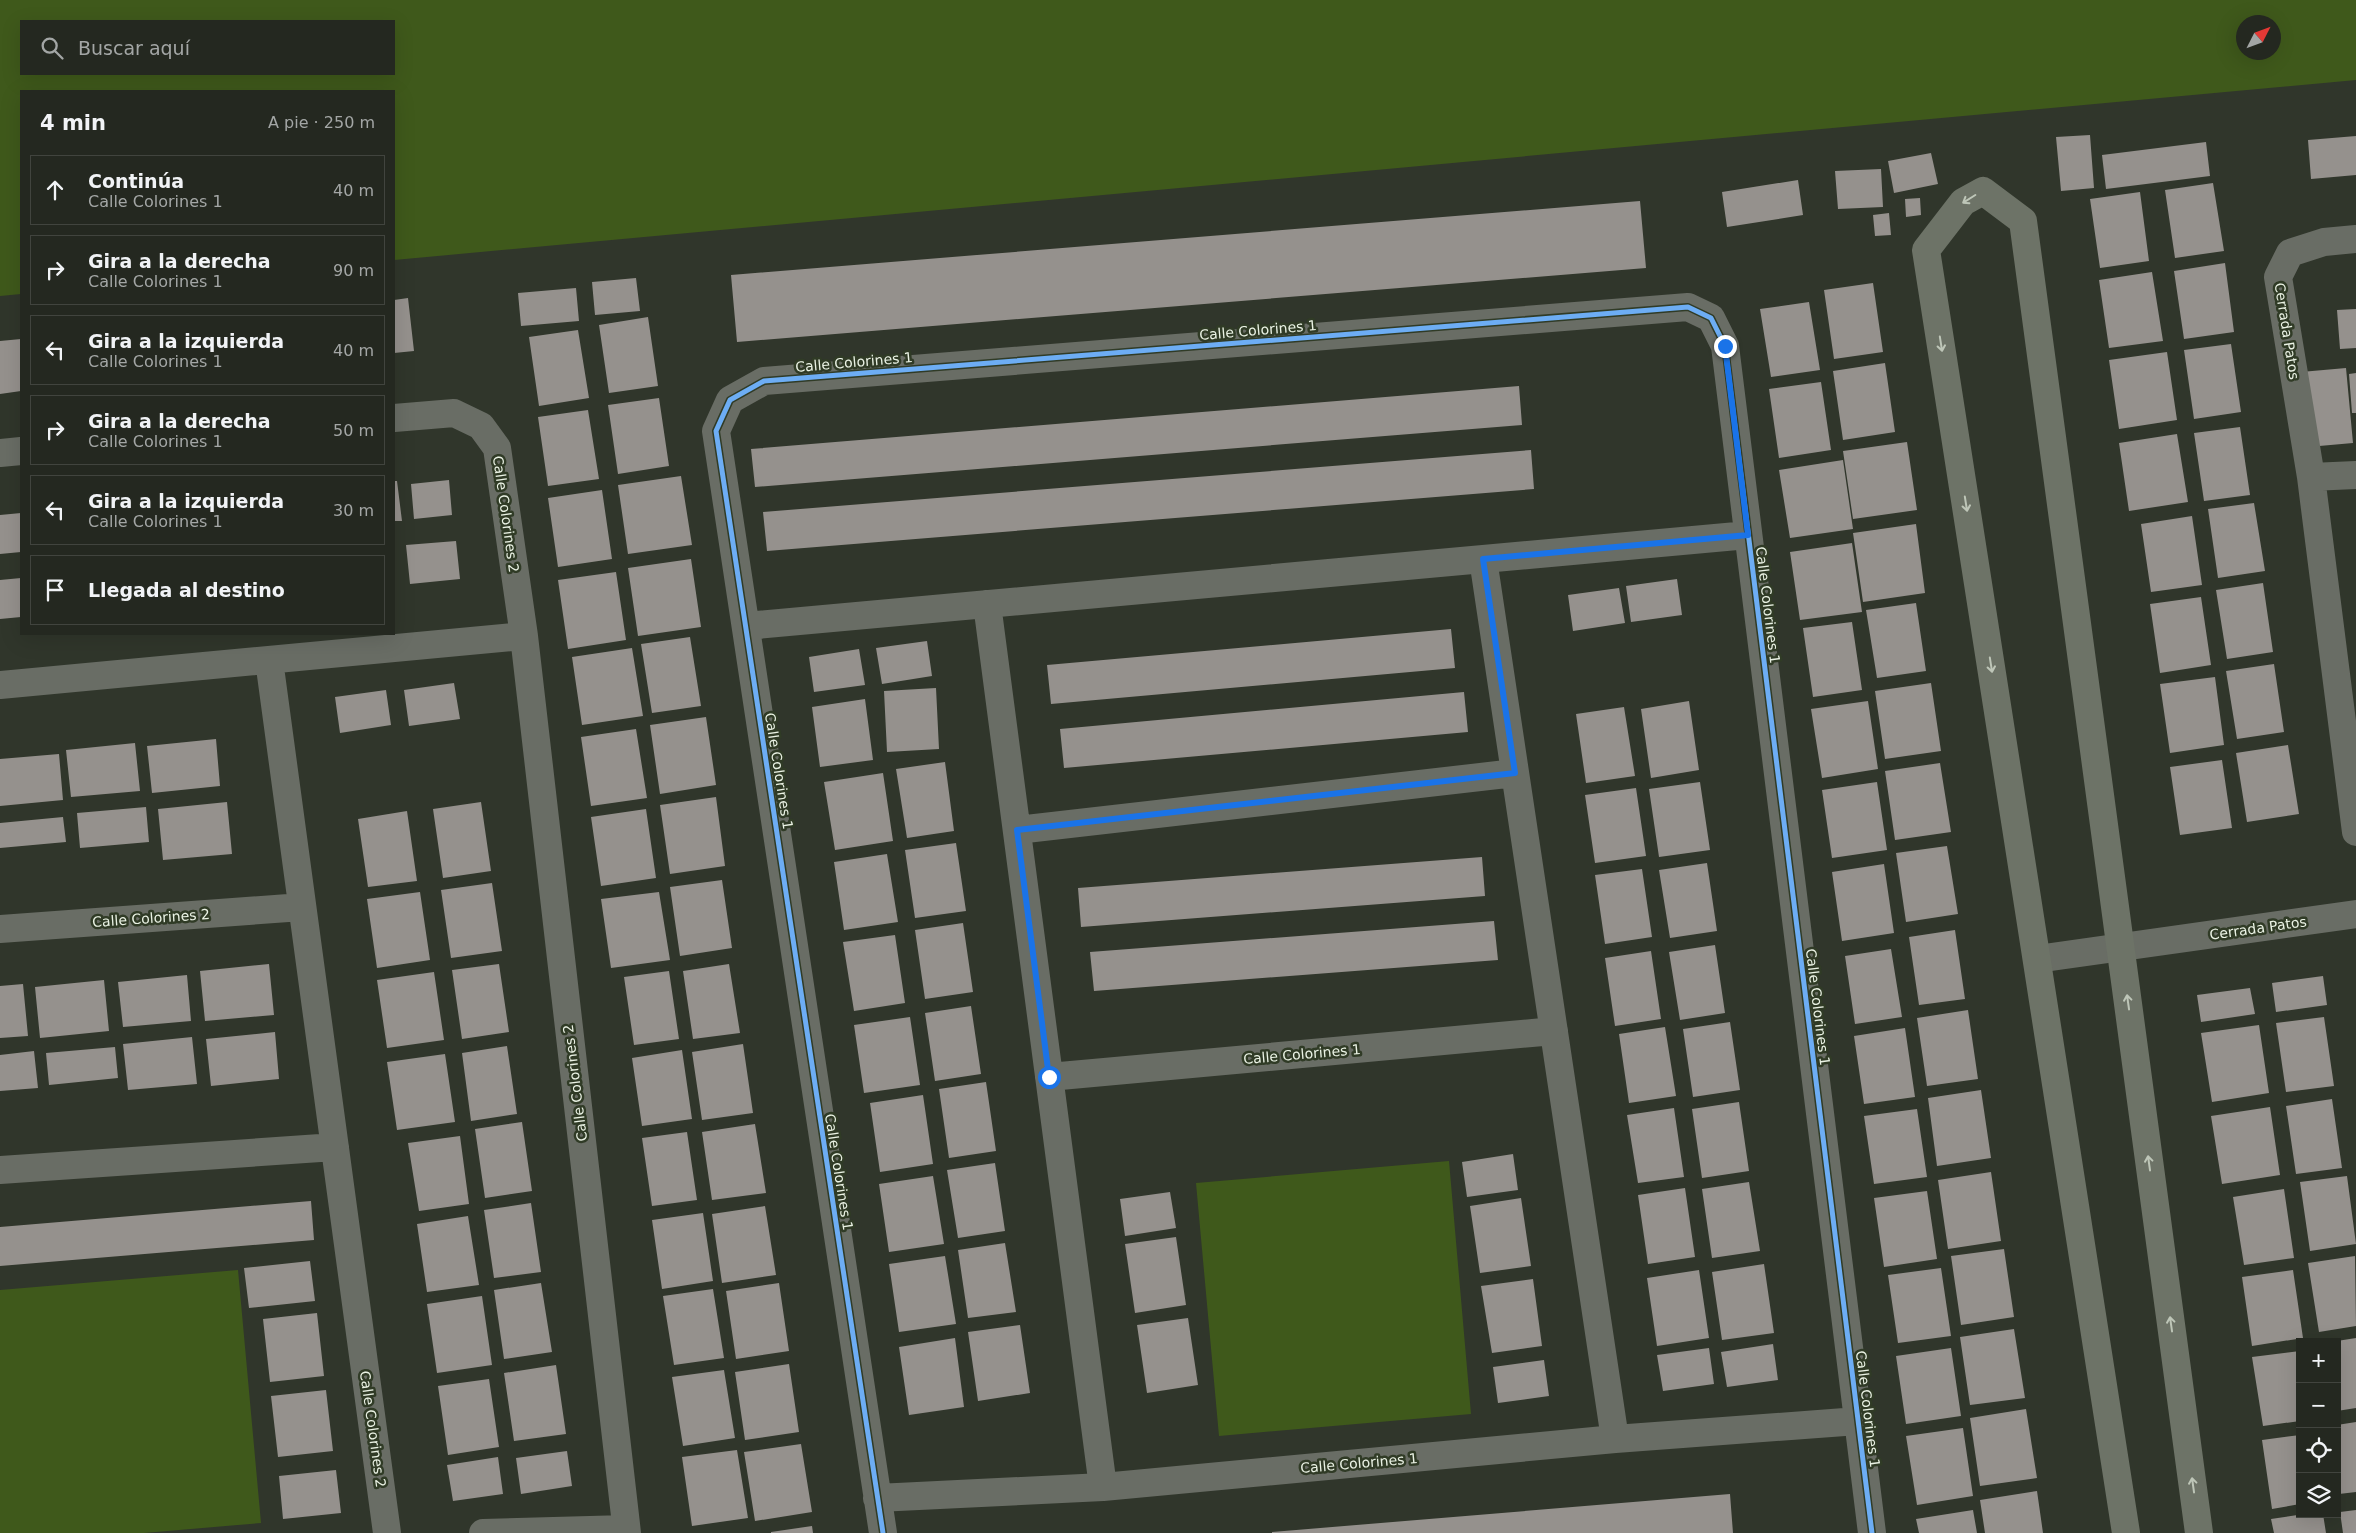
<!DOCTYPE html>
<html lang="es">
<meta charset="utf-8">
<style>
:root{--surface:#242820;--page:#30342d;--text:#f1f3f6;--muted:#a3a6a5;--line:#41443e}
body{margin:0;font-family:"DejaVu Sans",sans-serif;background:var(--page);color:var(--text)}
.controls{position:absolute;right:15px;bottom:15px;display:grid;overflow:hidden;border-radius:0px;box-shadow:0 5px 20px #0002}
.controls button{width:45px;height:45px;display:grid;place-items:center;padding:0;border:0;border-bottom:1px solid var(--line);background:var(--surface);color:var(--text);font:25px sans-serif}
.compass{position:absolute;left:2236px;top:15px;width:45px;height:45px;border-radius:50%;background:var(--surface);box-shadow:0 5px 20px #0002;rotate:48deg}
.stop{position:absolute;width:15px;height:15px;margin:-11px;border:4px solid #1a73e8;border-radius:50%;background:#fff}
.stop.end{background:#1a73e8;border-color:#fff;box-shadow:0 1px 5px #0008}
.list{margin:0;padding:0;list-style:none}
h2{display:flex;justify-content:space-between;align-items:center;height:65px;margin:0;padding:0 20px;font-size:21px}
h2 small{font-size:16px;font-weight:400;color:var(--muted)}
.list li{display:grid;grid-template-columns:32px 1fr auto;gap:15px;align-items:center;box-sizing:border-box;height:70px;margin:0 10px 10px;padding:0 10px;border:1px solid var(--line);border-radius:0px}
.list b{display:block;font-size:19px;white-space:nowrap}
.list p{margin:0;font-size:16px;white-space:nowrap;color:var(--muted)}
.list em{font-size:16px;font-style:normal;color:var(--muted)}
.icon{flex:none;width:28px;height:28px;fill:none;stroke:currentColor;stroke-width:2;stroke-linecap:round;stroke-linejoin:round}
.map{position:relative;flex:none;width:2356px;height:1533px;overflow:hidden}
.search{position:absolute;background:var(--surface);box-shadow:0 5px 20px #0002;left:20px;top:20px;width:375px;height:55px;display:flex;align-items:center;gap:12px;box-sizing:border-box;padding:0 18px;border-radius:0px;color:var(--muted);font-size:19px}
.panel{position:absolute;background:var(--surface);box-shadow:0 5px 20px #0002;left:20px;top:90px;width:375px;height:545px;border-radius:0px}
.map>svg:first-child{display:block}
.green{fill:#3f591b;fill-rule:evenodd}
.building{fill:#95918d}
.lines{fill:none;stroke-linecap:round;stroke-linejoin:round}
.street{stroke:#696d65;stroke-width:28}
.secondary{stroke:#6d7367;stroke-width:28}
.cycleway-casing{stroke:#303b26;stroke-width:8}
.cycleway{stroke:#6dadf4;stroke-width:5}
.oneway{stroke:#bec6b8}
.route{stroke:#1a73e8;stroke-width:6}
.labels{text-anchor:middle;dominant-baseline:central;stroke-width:5;stroke-linejoin:round;paint-order:stroke}
.street-label{font-size:14px;fill:#eaf2e4;stroke:#303b26}
</style>
<div class="map">
<svg width="2356" height="1533" viewBox="0 0 2356 1533">
<rect width="100%" height="100%" fill="#30362b"/>
<path class="green" d="M0,0H2356V80L394,260V91H21V294L0,296ZM21,21H394V74H21ZM2244,22H2274V52H2244Z
M1449,1161L1471,1414L1219,1436L1196,1183Z
M238,1270L261,1523L144,1533H0V1290Z"/>
<path class="building" d="M2090,135L2094,188L2061,191L2056,137Z
M2356,136V175L2311,179L2308,140Z
M2206,142L2210,176L2106,189L2102,155Z
M1931,153L1938,184L1894,193L1888,161Z
M1881,169L1883,207L1838,209L1835,171Z
M1798,180L1803,215L1727,227L1722,192Z
M2213,183L2224,251L2175,258L2165,190Z
M2140,192L2149,261L2100,268L2090,199Z
M1920,198L1921,215L1906,217L1905,199Z
M1640,201L1646,268L737,342L731,275Z
M1889,213L1891,235L1875,236L1873,215Z
M2225,263L2234,332L2184,339L2174,271Z
M2152,272L2163,341L2109,348L2099,280Z
M636,278L640,311L595,315L592,282Z
M1873,283L1883,352L1834,359L1824,290Z
M576,288L579,321L521,326L518,293Z
M408,298L414,351L394,353V300Z
M1809,302L1820,370L1771,377L1760,309Z
M2356,309V348L2340,349L2337,310Z
M648,317L658,386L609,393L599,325Z
M578,330L589,398L539,406L529,337Z
M21,339V391L0,394V341Z
M2231,344L2241,412L2194,419L2184,350Z
M2167,352L2177,420L2119,429L2109,360Z
M1885,363L1895,432L1843,440L1833,371Z
M2346,368L2353,443L2308,447L2301,372Z
M2356,373V413H2352L2349,374Z
M1821,382L1831,450L1779,458L1769,389Z
M1519,386L1522,425L755,487L751,449Z
M659,398L669,466L618,474L608,405Z
M588,410L599,479L548,486L538,417Z
M2240,427L2250,495L2204,501L2194,433Z
M2177,434L2188,502L2129,511L2119,443Z
M1907,442L1917,510L1853,519L1843,451Z
M1531,450L1534,489L767,551L763,512Z
M1843,460L1853,529L1790,538L1779,470Z
M681,476L692,545L628,554L618,485Z
M449,480L452,515L414,519L411,484Z
M394,481H397L402,521H394Z
M602,490L612,559L558,567L548,498Z
M2254,503L2265,571L2218,578L2208,509Z
M21,513V552L0,554V515Z
M2192,516L2202,585L2151,592L2141,524Z
M1916,524L1925,593L1863,602L1853,533Z
M456,541L460,579L410,584L406,545Z
M1852,543L1862,612L1800,620L1790,552Z
M691,559L701,627L638,636L628,568Z
M616,572L626,640L568,649L558,580Z
M21,578V617L0,619V580Z
M1677,579L1682,615L1631,622L1626,586Z
M2263,583L2273,652L2227,659L2216,590Z
M1619,588L1625,623L1573,631L1568,595Z
M2201,597L2211,665L2160,673L2150,604Z
M1916,603L1926,671L1877,678L1866,610Z
M1852,622L1862,690L1813,697L1803,628Z
M1451,629L1455,668L1051,704L1047,665Z
M690,637L701,706L652,713L641,644Z
M927,641L932,676L882,684L876,648Z
M632,648L643,716L582,725L572,657Z
M859,649L865,685L814,692L809,657Z
M2274,664L2284,732L2237,739L2226,671Z
M2215,677L2224,745L2170,753L2160,684Z
M454,683L460,719L409,726L404,690Z
M1931,683L1941,751L1885,759L1875,691Z
M936,688L939,749L887,752L884,691Z
M386,690L391,725L340,733L335,697Z
M1464,692L1468,732L1064,768L1060,729Z
M865,699L873,760L820,767L812,707Z
M1689,701L1699,770L1651,778L1641,709Z
M1868,701L1878,769L1822,778L1811,709Z
M1624,707L1635,776L1586,783L1576,714Z
M706,717L716,785L660,794L650,725Z
M636,729L647,798L591,806L581,737Z
M216,739L220,786L152,793L147,746Z
M135,743L140,791L71,797L66,750Z
M2288,745L2299,814L2247,822L2236,753Z
M59,754L63,800L0,806V759Z
M2222,760L2232,828L2180,835L2170,767Z
M945,762L954,831L907,838L896,769Z
M1940,763L1951,832L1895,840L1885,771Z
M883,773L893,841L835,850L824,782Z
M1700,782L1710,850L1659,857L1649,789Z
M1877,782L1887,850L1832,858L1822,790Z
M1636,788L1646,856L1595,863L1585,795Z
M716,797L725,866L670,874L660,805Z
M227,802L232,854L163,860L158,809Z
M481,802L491,871L443,878L433,809Z
M146,807L149,842L80,848L77,813Z
M646,809L656,878L601,886L591,817Z
M407,811L417,881L368,887L358,819Z
M63,817L66,842L0,848V823Z
M956,843L966,911L915,918L905,850Z
M1947,846L1958,914L1906,922L1896,853Z
M887,854L898,922L844,930L834,862Z
M1482,857L1485,896L1081,927L1078,888Z
M1707,863L1717,931L1670,938L1659,870Z
M1884,864L1894,933L1842,941L1832,872Z
M1642,869L1652,937L1605,944L1595,875Z
M722,880L732,948L680,956L670,887Z
M492,883L502,951L451,958L441,890Z
M420,892L430,960L377,968L367,899Z
M659,892L670,960L611,968L601,899Z
M1494,921L1498,960L1094,991L1090,952Z
M963,923L973,992L925,999L915,930Z
M1955,930L1965,999L1919,1005L1909,937Z
M895,935L905,1003L854,1011L843,942Z
M1715,945L1725,1013L1680,1020L1669,952Z
M1891,949L1902,1017L1855,1024L1845,956Z
M1651,951L1661,1019L1615,1026L1605,958Z
M269,964L274,1015L205,1021L200,971Z
M499,964L509,1032L462,1039L452,970Z
M729,964L740,1033L693,1039L683,971Z
M669,971L679,1039L634,1045L624,977Z
M434,972L444,1040L387,1048L377,980Z
M187,975L191,1021L123,1027L118,982Z
M2323,976L2327,1005L2276,1012L2272,983Z
M104,980L109,1031L40,1038L35,987Z
M23,984L28,1036L0,1038V986Z
M2250,988L2255,1014L2201,1022L2197,995Z
M971,1006L981,1074L935,1081L925,1013Z
M1968,1010L1978,1079L1927,1086L1917,1018Z
M910,1017L920,1085L864,1093L854,1025Z
M2324,1017L2334,1086L2286,1092L2276,1023Z
M1730,1022L1740,1090L1693,1097L1683,1029Z
M2259,1025L2269,1093L2212,1102L2201,1033Z
M1665,1027L1676,1096L1629,1103L1619,1034Z
M1905,1028L1915,1097L1864,1104L1854,1036Z
M275,1032L279,1079L211,1086L206,1039Z
M192,1037L197,1084L128,1090L123,1044Z
M743,1044L753,1113L702,1120L692,1052Z
M507,1046L517,1114L471,1121L462,1053Z
M115,1047L118,1078L49,1085L46,1053Z
M682,1050L692,1119L642,1126L632,1058Z
M34,1051L38,1088L0,1091V1055Z
M445,1054L455,1122L397,1130L387,1062Z
M986,1082L996,1151L949,1158L939,1089Z
M1981,1090L1991,1158L1937,1166L1928,1098Z
M923,1095L933,1164L880,1172L870,1103Z
M2332,1099L2342,1168L2296,1174L2286,1106Z
M1739,1102L1749,1171L1702,1178L1692,1109Z
M2270,1107L2280,1175L2222,1184L2211,1116Z
M1674,1108L1684,1177L1638,1183L1627,1115Z
M1917,1109L1927,1177L1874,1184L1864,1116Z
M522,1122L532,1191L485,1198L475,1129Z
M755,1124L766,1193L712,1200L702,1132Z
M687,1132L697,1200L652,1206L642,1138Z
M460,1136L469,1204L419,1211L408,1143Z
M1513,1154L1518,1190L1467,1197L1462,1162Z
M995,1163L1005,1231L958,1238L947,1170Z
M1991,1172L2001,1241L1948,1249L1938,1180Z
M933,1176L944,1244L889,1252L879,1184Z
M2347,1176L2356,1244L2310,1251L2300,1182Z
M1749,1182L1760,1251L1712,1258L1702,1189Z
M1685,1188L1695,1257L1648,1264L1638,1195Z
M2284,1189L2294,1258L2244,1265L2233,1197Z
M1927,1191L1937,1259L1884,1267L1874,1198Z
M1170,1192L1176,1228L1125,1236L1120,1199Z
M1521,1198L1531,1266L1480,1273L1470,1206Z
M311,1201L314,1240L0,1266V1227Z
M531,1203L541,1272L494,1278L484,1210Z
M765,1206L776,1275L722,1283L712,1214Z
M703,1213L713,1281L662,1289L652,1220Z
M468,1216L479,1285L427,1292L417,1224Z
M1176,1237L1186,1305L1135,1313L1125,1244Z
M1005,1243L1016,1312L968,1318L958,1250Z
M2004,1249L2014,1317L1961,1325L1951,1256Z
M945,1256L956,1324L899,1332L889,1264Z
M2355,1256L2356,1326L2319,1332L2308,1263Z
M310,1261L315,1301L249,1308L244,1268Z
M1764,1264L1774,1333L1722,1340L1712,1272Z
M1941,1268L1951,1336L1898,1343L1888,1275Z
M1699,1270L1709,1338L1657,1346L1647,1278Z
M2293,1270L2303,1338L2252,1346L2242,1277Z
M1533,1279L1542,1346L1492,1353L1481,1286Z
M541,1283L552,1352L504,1359L494,1290Z
M779,1283L789,1351L736,1359L726,1291Z
M713,1289L724,1358L674,1365L663,1296Z
M482,1296L492,1365L437,1373L427,1304Z
M317,1313L324,1376L270,1382L263,1319Z
M1188,1318L1198,1385L1147,1393L1137,1325Z
M1020,1325L1030,1393L978,1401L968,1332Z
M2014,1329L2025,1398L1970,1405L1960,1337Z
M955,1338L964,1407L909,1415L899,1347Z
M2356,1338V1408L2337,1411V1341Z
M1773,1344L1778,1380L1727,1387L1721,1352Z
M1709,1348L1714,1384L1663,1391L1657,1355Z
M1951,1348L1961,1416L1906,1424L1896,1356Z
M2300,1351V1421L2263,1426L2252,1357Z
M1544,1360L1549,1396L1498,1403L1493,1367Z
M789,1364L799,1432L745,1440L735,1372Z
M556,1365L566,1434L514,1441L504,1373Z
M724,1370L735,1438L683,1446L672,1377Z
M489,1379L499,1447L448,1455L438,1386Z
M326,1390L333,1451L278,1457L271,1396Z
M2026,1409L2037,1478L1980,1486L1970,1418Z
M2356,1422V1492L2339,1494L2337,1425Z
M1963,1428L1973,1496L1917,1505L1906,1436Z
M2300,1435V1504L2272,1509L2262,1440Z
M801,1444L812,1512L755,1521L744,1452Z
M737,1450L748,1518L692,1526L682,1457Z
M567,1451L572,1486L521,1494L516,1458Z
M498,1457L503,1494L453,1501L447,1465Z
M336,1470L341,1513L283,1519L279,1476Z
M2037,1491L2043,1533H1985L1980,1500Z
M1730,1494L1733,1533H1272V1532Z
M1973,1510L1977,1533H1919L1916,1519Z
M2356,1510V1533H2343L2340,1512Z
M2304,1514H2323L2326,1533H2274L2271,1519Z
M812,1526L813,1533H771V1532Z"/>
<g class="lines">
<path class="street" d="M2356,239L2324,242L2290,253L2278,277L2311,477L2356,832
M394,418L454,413L481,426L497,448L524,636L627,1533
M0,453L21,451
M2311,477L2356,475
M1483,559L1615,1439
M987,604L1103,1487
M746,626L1748,535
M269,660L387,1533
M0,685L524,636
M1017,830L1515,773
M0,929L302,907
M2037,959L2356,914
M1049,1077L1554,1031
M0,1170L335,1147
M877,1498L1103,1487L1615,1439L1858,1421
M483,1533L626,1529
M883,1533L716,431L730,400L764,381L1688,307L1711,318L1725,346L1872,1533"/>
<path class="secondary" d="M2126,1533L1926,250L1963,202L1983,191L2023,221L2199,1533"/>
<g class="cycleway-casing">
<path id="cycleway" d="M883,1533L716,431L730,400L764,381L1688,307L1711,318L1725,346L1872,1533"/>
</g>
<use href="#cycleway" class="cycleway"/>
</g>
<defs><path id="oneway-shaft" d="M-6 0H5M1.5-3L5.5 0L1.5 3" fill="none" stroke-width="1.6" stroke-linecap="round" stroke-linejoin="round" transform="scale(1.25)"/></defs>
<g class="oneway">
<use href="#oneway-shaft" transform="translate(1969 199) rotate(148)"/>
<use href="#oneway-shaft" transform="translate(1941 344) rotate(81)"/>
<use href="#oneway-shaft" transform="translate(1966 504) rotate(81)"/>
<use href="#oneway-shaft" transform="translate(1991 665) rotate(81)"/>
<use href="#oneway-shaft" transform="translate(2128 1002) rotate(-98)"/>
<use href="#oneway-shaft" transform="translate(2149 1163) rotate(-98)"/>
<use href="#oneway-shaft" transform="translate(2171 1324) rotate(-98)"/>
<use href="#oneway-shaft" transform="translate(2193 1485) rotate(-98)"/>
</g>
<g class="lines">
<path class="route" d="M1049,1077L1017,830L1515,773L1483,559L1748,535L1725,346"/>
</g>
<g class="labels">
<g class="street-label">
<text transform="translate(1258 330) rotate(-5)">Calle Colorines 1</text>
<text transform="translate(2287 331) rotate(81)">Cerrada Patos</text>
<text transform="translate(854 362) rotate(-5)">Calle Colorines 1</text>
<text transform="translate(506 514) rotate(82)">Calle Colorines 2</text>
<text transform="translate(1768 605) rotate(83)">Calle Colorines 1</text>
<text transform="translate(779 771) rotate(81)">Calle Colorines 1</text>
<text transform="translate(151 918) rotate(-4)">Calle Colorines 2</text>
<text transform="translate(2258 928) rotate(-8)">Cerrada Patos</text>
<text transform="translate(1818 1007) rotate(83)">Calle Colorines 1</text>
<text transform="translate(1302 1054) rotate(-5)">Calle Colorines 1</text>
<text transform="translate(575 1083) rotate(-97)">Calle Colorines 2</text>
<text transform="translate(839 1172) rotate(81)">Calle Colorines 1</text>
<text transform="translate(1868 1409) rotate(83)">Calle Colorines 1</text>
<text transform="translate(373 1429) rotate(82)">Calle Colorines 2</text>
<text transform="translate(1359 1463) rotate(-5)">Calle Colorines 1</text>
</g>
</g>
</svg>
<div class="controls">
<button>+</button>
<button>−</button>
<button><svg class="icon" aria-label="locate" viewBox="0 0 24 24"><circle cx="12" cy="12" r="6"/><path d="M12 2v4M12 18v4M2 12h4M18 12h4"/></svg></button>
<button><svg class="icon" aria-label="layers" viewBox="0 0 24 24"><path d="M12 4l9 5-9 5-9-5zM3 14l9 5 9-5"/></svg></button>
</div>
<svg class="compass" viewBox="-18 -18 36 36"><path d="M0-13l5 13h-10z" fill="#e53935"/><path d="M0 13l5-13h-10z" fill="#a3a6a5"/></svg>
<div class="stop" style="left:1049px;top:1077px"></div>
<div class="stop end" style="left:1725px;top:346px"></div>
<div class="search"><svg class="icon" aria-label="search" viewBox="0 0 24 24"><circle cx="10" cy="10" r="6"/><path d="M15 15l6 6"/></svg>Buscar aquí</div>
<section class="panel">
<h2>4 min<small>A pie · 250 m</small></h2>
<ul class="list">
<li><svg class="icon" aria-label="ahead" viewBox="0 0 24 24"><path d="M12 20V5M6 11l6-6 6 6"/></svg><div><b>Continúa</b><p>Calle Colorines 1</p></div><em>40 m</em></li>
<li><svg class="icon" aria-label="right" viewBox="0 0 24 24"><path d="M7 20v-9h11M14 6l5 5-5 5"/></svg><div><b>Gira a la derecha</b><p>Calle Colorines 1</p></div><em>90 m</em></li>
<li><svg class="icon" aria-label="left" viewBox="0 0 24 24"><path d="M17 20v-9H6M10 6l-5 5 5 5"/></svg><div><b>Gira a la izquierda</b><p>Calle Colorines 1</p></div><em>40 m</em></li>
<li><svg class="icon" aria-label="right" viewBox="0 0 24 24"><path d="M7 20v-9h11M14 6l5 5-5 5"/></svg><div><b>Gira a la derecha</b><p>Calle Colorines 1</p></div><em>50 m</em></li>
<li><svg class="icon" aria-label="left" viewBox="0 0 24 24"><path d="M17 20v-9H6M10 6l-5 5 5 5"/></svg><div><b>Gira a la izquierda</b><p>Calle Colorines 1</p></div><em>30 m</em></li>
<li><svg class="icon" aria-label="arrive" viewBox="0 0 24 24"><path d="M6 21V4h12l-3 4 3 4H6"/></svg><div><b>Llegada al destino</b></div></li>
</ul>
</section>
</div>
